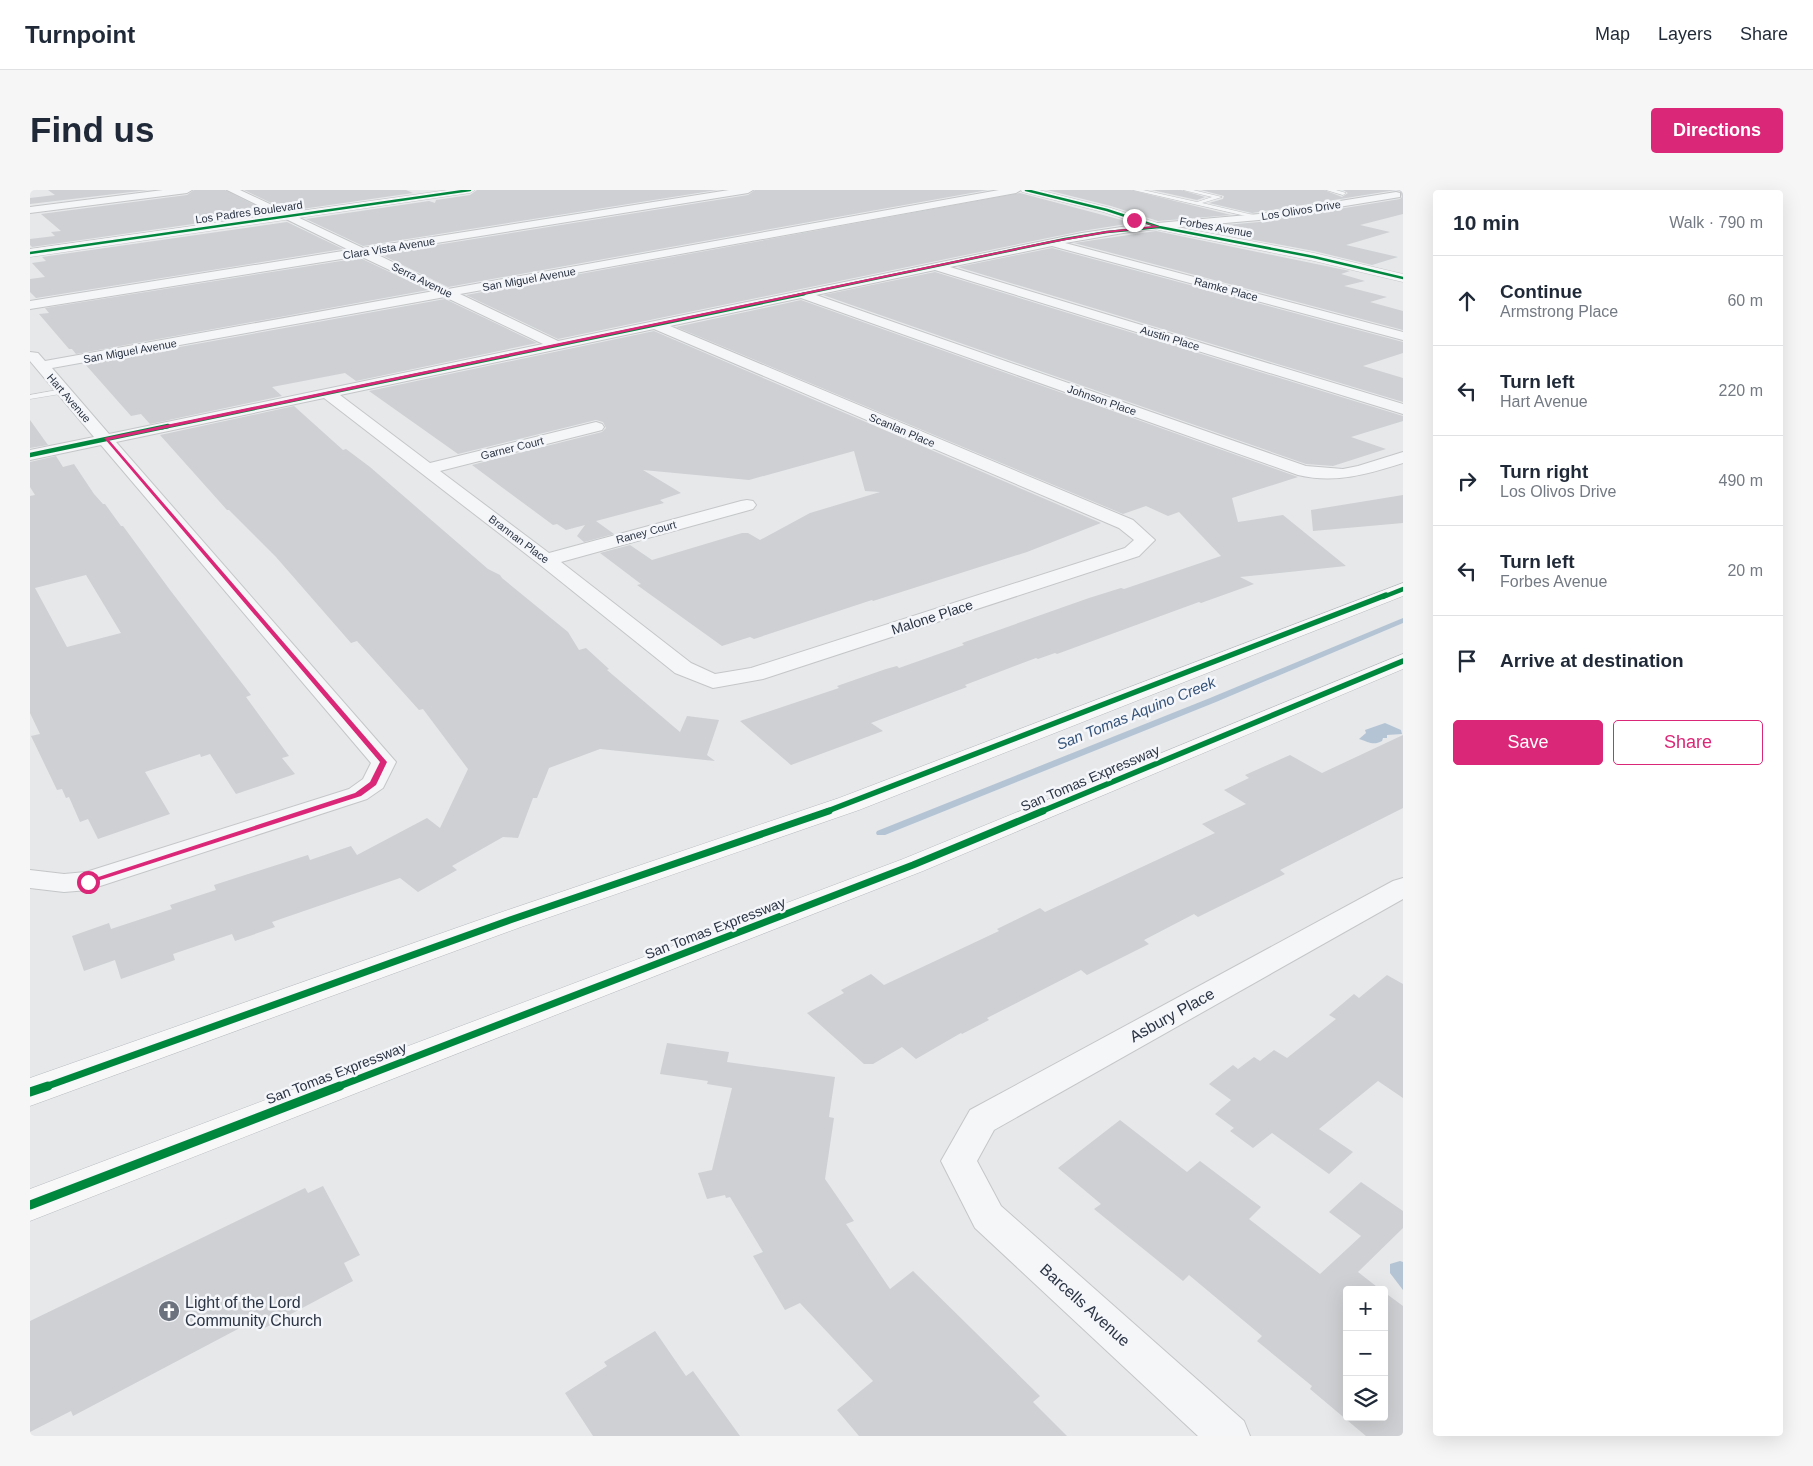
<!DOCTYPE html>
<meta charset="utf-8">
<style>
:root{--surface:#fff;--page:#f6f6f7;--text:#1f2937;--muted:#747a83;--line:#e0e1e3;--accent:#db2777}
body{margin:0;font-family:Helvetica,sans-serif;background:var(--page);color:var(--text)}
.controls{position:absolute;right:15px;bottom:15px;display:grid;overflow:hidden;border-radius:5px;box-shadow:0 5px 20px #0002}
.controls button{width:45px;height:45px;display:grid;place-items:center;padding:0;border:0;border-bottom:1px solid var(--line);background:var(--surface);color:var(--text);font:25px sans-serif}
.stop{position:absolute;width:15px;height:15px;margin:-11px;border:4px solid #db2777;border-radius:50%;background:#fff}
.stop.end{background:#db2777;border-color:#fff;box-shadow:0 1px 5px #0008}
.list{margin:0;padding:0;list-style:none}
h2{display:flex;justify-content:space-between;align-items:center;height:65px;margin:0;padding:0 20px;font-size:21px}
h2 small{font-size:16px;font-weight:400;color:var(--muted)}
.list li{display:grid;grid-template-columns:32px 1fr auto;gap:15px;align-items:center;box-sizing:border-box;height:90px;padding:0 20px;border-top:1px solid var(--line)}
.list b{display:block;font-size:19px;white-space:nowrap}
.list p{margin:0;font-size:16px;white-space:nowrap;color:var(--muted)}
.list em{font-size:16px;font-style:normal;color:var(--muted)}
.actions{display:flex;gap:10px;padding:15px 20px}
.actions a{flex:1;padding:11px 0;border:1px solid var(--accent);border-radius:5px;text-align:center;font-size:18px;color:var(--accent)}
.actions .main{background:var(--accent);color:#fff}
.icon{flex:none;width:28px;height:28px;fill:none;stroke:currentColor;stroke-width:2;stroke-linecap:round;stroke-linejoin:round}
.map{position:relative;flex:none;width:1373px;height:1246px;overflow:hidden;border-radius:5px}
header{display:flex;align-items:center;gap:30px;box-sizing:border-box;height:70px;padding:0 25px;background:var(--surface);border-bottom:1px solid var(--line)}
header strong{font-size:24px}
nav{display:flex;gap:28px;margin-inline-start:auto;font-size:18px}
.intro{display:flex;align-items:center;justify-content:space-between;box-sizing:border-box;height:120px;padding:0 30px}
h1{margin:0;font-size:35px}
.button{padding:12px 22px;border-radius:5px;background:var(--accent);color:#fff;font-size:18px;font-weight:700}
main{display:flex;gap:30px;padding:0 30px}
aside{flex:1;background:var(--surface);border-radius:5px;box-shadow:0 5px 20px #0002}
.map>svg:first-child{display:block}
.water{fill:#b4c4d5}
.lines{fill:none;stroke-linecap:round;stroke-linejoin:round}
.stream{fill:#b4c4d5;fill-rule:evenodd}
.building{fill:#ced0d3;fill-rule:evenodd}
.service-casing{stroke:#c4c6c8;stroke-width:1}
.minor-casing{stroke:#c4c6c8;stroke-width:2}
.tertiary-casing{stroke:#c4c6c8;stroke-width:1}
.trunk-casing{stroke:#b8bbbf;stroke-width:1}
.service{fill:#f5f6f7;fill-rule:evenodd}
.minor{fill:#f5f6f7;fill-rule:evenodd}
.tertiary{fill:#f5f6f7;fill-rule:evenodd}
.trunk{fill:#f8f8f8;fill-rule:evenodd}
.cycleway-far5-casing{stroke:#f4f6f9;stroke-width:4}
.cycleway-far4-casing{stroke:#f4f6f9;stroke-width:5}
.cycleway-far3-casing{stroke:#f4f6f9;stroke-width:6}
.cycleway-far2-casing{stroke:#f4f6f9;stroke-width:8}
.cycleway-far1-casing{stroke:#f4f6f9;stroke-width:10}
.cycleway-casing{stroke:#f4f6f9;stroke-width:12}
.cycleway-far5{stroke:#00873e;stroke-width:2.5}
.cycleway-far4{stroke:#00873e;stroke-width:3}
.cycleway-far3{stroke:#00873e;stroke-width:4.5}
.cycleway-far2{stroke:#00873e;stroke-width:5.5}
.cycleway-far1{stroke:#00873e;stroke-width:7}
.cycleway{stroke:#00873e;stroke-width:9}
.route{fill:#db2777}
.labels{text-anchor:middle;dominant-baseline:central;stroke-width:5;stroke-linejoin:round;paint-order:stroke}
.far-street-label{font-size:11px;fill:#2b3445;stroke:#f4f6f9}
.street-label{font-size:14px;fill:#2b3445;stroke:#f4f6f9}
.water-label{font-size:15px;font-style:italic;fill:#34527a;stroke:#f4f6f9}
.near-street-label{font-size:16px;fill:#2b3445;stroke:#f4f6f9}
.near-poi-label{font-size:16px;fill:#2b3445;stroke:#f4f6f9;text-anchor:start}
</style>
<header>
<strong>Turnpoint</strong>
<nav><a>Map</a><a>Layers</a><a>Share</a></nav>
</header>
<div class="intro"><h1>Find us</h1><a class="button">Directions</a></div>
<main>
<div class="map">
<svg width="1373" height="1246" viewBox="0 0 1373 1246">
<rect width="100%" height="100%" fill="#e6e8ea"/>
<path class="water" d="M1355,533L1371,540L1372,544L1357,545V548H1353L1352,551C1343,556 1339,552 1329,549L1336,543L1335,540Z
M1370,1071L1373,1072V1100L1360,1083V1074Z"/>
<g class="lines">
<path class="stream" d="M1373,428V433L1186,512L855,645H847L846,643L847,641L1180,508Z"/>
</g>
<path class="building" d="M18,0H118L0,14V8L25,5Z
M164,0H195L240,23L2,57L0,55V49L25,46L21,42L31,41L11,24L157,5Z
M214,0H376L383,3L258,21Z
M447,0H687L333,56L276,29L399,11L405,13L406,10L440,5Z
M725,0H958L418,97L350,64L718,5Z
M1017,0H1101L1201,25L1128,31L1081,16Z
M1122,0H1151L1175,7L1167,10Z
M1171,0H1294L1312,7L1318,3L1313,0H1373V24L1330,35L1360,42L1316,55L1368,67L1342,75L1284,61L1161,38L1229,32L1370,9L1372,7L1370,1L1366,0L1222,23L1179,13L1193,9L1194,6Z
M990,3L1103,33L1052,41L528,149L436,105Z
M257,32L313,59L6,108L0,102V89L15,87L2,73L16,71L12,67Z
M1126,41L1320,81L1311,84L1335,91L1314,96L1357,107L1340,112L1373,121V140L1044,53Z
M1022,58L1373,152V163L1333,176L1373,188V212L928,77Z
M330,68L398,100L46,164L42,159H39L9,124L19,123L15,118Z
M905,82L1373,226V231L1321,247L1356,259L1303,276L1276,274L793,105Z
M415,109L507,153L326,191L315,183L242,197L252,206L120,234L111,224L101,226L55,174Z
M771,110L1268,287L1202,308L1208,332L1253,325L1316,376L1210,387L1224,394L1171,413L1169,412L1027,464L1025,463L1008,469L1006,468L935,495L937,497L841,533L853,541L761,575L710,531L809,498L807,496L856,479L867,476L869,478L934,455L932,453L1059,408L1091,398L1094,399L1191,366L1149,322L1138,326L1116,316L1093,324L646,137Z
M624,141L1071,333L997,362L843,411L842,410L724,449L720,447L692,456L607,395L611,394L570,363L600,355L622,370L712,343H718L730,350L780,323L850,302L835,301L824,261L719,290L613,280L651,303L630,310L634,313L566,331L584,344L554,352L547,346L555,335L536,340L527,334L523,335L442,275L572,242L576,238L573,232L566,230L428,264L339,201Z
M264,216L313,260L316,259L340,277L458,379L470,385L472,388L538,442L549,460L556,458L579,479L577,480L650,542L657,526L689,530L677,565L685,571L570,559L519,578L507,608H503L488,648L473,647L422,676L427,680L388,702L370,688L242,732L245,737L205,751L202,744L143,764L145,770L91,789L85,770L54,781L42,746L79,733L81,739L142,719L140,715L186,700L184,695L278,665L280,670L321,656L327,665L397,628L410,638L438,579L393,519L389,520L327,451L321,453L246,367L199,320H197L130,245Z
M0,230L18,255L0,258Z
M26,266L33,277L44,274L64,304L73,314H75L91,336H93L140,400L221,505L216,507L259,566L252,568L265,584L206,604L180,564L171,567L170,564L115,582L140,624L68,649L58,629L50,632L39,607L36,608L32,599L27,600L1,546L10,544L0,523V306L5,305L0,297V272ZM56,385L91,443L37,457L5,398Z
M1373,305V333L1283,341L1281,320Z
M1373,545V618L1250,680L1255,684L1168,727L1164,724L1114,750L1119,754L1057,785L1051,780L957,828L959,830L932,844L931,843L886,869L872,857L843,874H834L777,823L814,803L811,800L841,784L854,795L969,741L967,739L1010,718L1015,722L1185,643L1172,634L1216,614L1194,600L1219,588L1215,585L1260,565L1292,583Z
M1357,785L1373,794V908L1348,891L1289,939L1323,962L1299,984L1242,943L1223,958L1200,941L1204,938L1185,924L1201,910L1179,894L1203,875L1208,879L1224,867L1230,871L1244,860L1257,868L1306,829L1299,825L1324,804L1329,808Z
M637,853L699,862L697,872L805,887L799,927L804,928L795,989L824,1031L816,1034L860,1099L883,1081L1010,1206L1003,1212L1037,1246H829L807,1220L843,1191L770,1113L755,1120L723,1066L733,1062L700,1007L696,1008L695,1005L677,1009L668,983L682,980L702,898L677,894L678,891L630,884Z
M1090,930L1157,982L1170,971L1231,1017L1219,1029L1290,1084L1331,1046L1299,1022L1331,992L1373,1021V1038L1328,1082L1351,1100H1317V1227H1354V1102L1373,1116V1246H1336L1280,1199L1282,1196L1227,1151L1232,1146L1159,1085L1153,1091L1064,1019L1071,1014L1028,978Z
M293,996L330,1065L314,1073L323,1091L229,1141L225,1130L43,1226L41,1221L0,1242V1131L275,998L278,1003Z
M625,1141L656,1186L663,1181L710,1246H563L535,1203L577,1176L574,1172Z"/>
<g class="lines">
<g class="service-casing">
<path id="service" d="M1103,0H1113L1167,12L1182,7L1153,0H1163L1192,7L1172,13L1232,27L1229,29Z
M1296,0H1306L1316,3L1313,5Z
M33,199L37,201L36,203L0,209V205Z"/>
</g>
<g class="minor-casing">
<path id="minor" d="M133,0H162L157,3L0,23V17Z
M197,0H210L333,58L699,0H723L718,3L344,63L418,99L969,0H991L986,3L430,104L528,151L1052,43L1105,35L1229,24L1366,2L1370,3V7L1229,30L1105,41L1035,53L1373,142V150L1022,56L920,77L1373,214V224L905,80L786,105L1276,276L1313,279L1328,276L1373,262V273C1338,284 1305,294 1268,285L771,108L640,136L1103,330L1125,350L1109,366L733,489L683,498L645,483L509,374L294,208L86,252L366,572L353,598L337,609L58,700L34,702L0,698V680L34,684L56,682L319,599L333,589L341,573L71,255L0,270V260L64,247L0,171V162L8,163L15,171L404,101L330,66L0,119V111L319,60ZM415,107L513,154L79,244L22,178ZM624,139L1089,338L1104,350L1095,358L721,478L685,484L661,473L531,372L723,319L726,315L723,311L717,310L711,311L519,363L410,281L572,240L574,237L572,234L566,232L400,273L310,205Z
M1373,688V709L964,940L947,971L971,1016L1214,1231L1220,1246H1168L945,1038L911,971L940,920L1363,691Z"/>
</g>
<g class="tertiary-casing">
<path id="tertiary" d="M418,0H445L440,3L0,67V59Z
M991,0H1009L1081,18L1131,34L1284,63L1373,84V92L1284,71L1129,40L1073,22L992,2Z"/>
</g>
<g class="trunk-casing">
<path id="trunk" d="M1373,393V406L829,620L491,737L0,916V888L469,723L809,608Z
M1373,464V479L893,681L0,1031V999L873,669Z"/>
</g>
<use href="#service" class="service"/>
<use href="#minor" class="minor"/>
<use href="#tertiary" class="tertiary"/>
<use href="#trunk" class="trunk"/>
<g class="cycleway-far5-casing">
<path id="cycleway-far5" d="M996,0L1077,20L1129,37L1284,67L1373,88
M0,63L440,0
M768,105L1035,49L1077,42L1129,37"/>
</g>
<g class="cycleway-far4-casing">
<path id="cycleway-far4" d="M132,238L774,104"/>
</g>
<g class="cycleway-far3-casing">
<path id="cycleway-far3" d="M0,265L138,236
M1353,407L1373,399"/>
</g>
<g class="cycleway-far2-casing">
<path id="cycleway-far2" d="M795,622L1356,405
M1010,622L1373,471"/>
</g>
<g class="cycleway-far1-casing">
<path id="cycleway-far1" d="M15,897L480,730L799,621
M307,897L883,675L1013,621"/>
</g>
<g class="cycleway-casing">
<path id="cycleway" d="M0,902L18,896
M0,1015L310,896"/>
</g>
<use href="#cycleway-far5" class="cycleway-far5"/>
<use href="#cycleway-far4" class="cycleway-far4"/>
<use href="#cycleway-far3" class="cycleway-far3"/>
<use href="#cycleway-far2" class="cycleway-far2"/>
<use href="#cycleway-far1" class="cycleway-far1"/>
<use href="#cycleway" class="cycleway"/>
</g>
<path class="route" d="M1103,29L1130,37L1076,43L1020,53L79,250L357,572L346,595L331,606L61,693L58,694L53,692L325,603L340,592L350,572L74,248L1020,51L1076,41L1123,36Z"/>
<defs>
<g id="church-disc" transform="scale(1.125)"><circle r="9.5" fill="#6c737f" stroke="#f4f6f9"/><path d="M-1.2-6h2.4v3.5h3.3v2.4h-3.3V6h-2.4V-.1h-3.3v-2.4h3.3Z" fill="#fff"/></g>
</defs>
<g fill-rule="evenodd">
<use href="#church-disc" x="139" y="1121"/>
</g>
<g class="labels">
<g class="far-street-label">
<text transform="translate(1271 20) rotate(-9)">Los Olivos Drive</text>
<text transform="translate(219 22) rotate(-8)">Los Padres Boulevard</text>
<text transform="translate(1186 37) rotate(10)">Forbes Avenue</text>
<text transform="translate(359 58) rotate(-9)">Clara Vista Avenue</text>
<text transform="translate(499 89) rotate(-10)">San Miguel Avenue</text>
<text transform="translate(392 90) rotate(26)">Serra Avenue</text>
<text transform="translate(1196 99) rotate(15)">Ramke Place</text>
<text transform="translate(1140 148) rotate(17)">Austin Place</text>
<text transform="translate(100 161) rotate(-10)">San Miguel Avenue</text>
<text transform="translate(39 208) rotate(49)">Hart Avenue</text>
<text transform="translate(1072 210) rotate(19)">Johnson Place</text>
<text transform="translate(872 240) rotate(23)">Scanlan Place</text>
<text transform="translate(482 258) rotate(-14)">Garner Court</text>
<text transform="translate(616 342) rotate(-15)">Raney Court</text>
<text transform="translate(489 349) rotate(37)">Brannan Place</text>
</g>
<g class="street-label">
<text transform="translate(902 427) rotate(-18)">Malone Place</text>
<text transform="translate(1060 588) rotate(-23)">San Tomas Expressway</text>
<text transform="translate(685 738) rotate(-21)">San Tomas Expressway</text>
<text transform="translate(306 883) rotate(-21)">San Tomas Expressway</text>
</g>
<g class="water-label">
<text transform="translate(1106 523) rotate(-22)">San Tomas Aquino Creek</text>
</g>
<g class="near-street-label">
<text transform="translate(1142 825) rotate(-29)">Asbury Place</text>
<text transform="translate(1055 1115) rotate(42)">Barcells Avenue</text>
</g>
<g class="near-poi-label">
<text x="155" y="1112">Light of the Lord<tspan x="155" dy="18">Community Church</tspan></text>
</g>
</g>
</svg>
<div class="controls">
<button>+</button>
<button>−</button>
<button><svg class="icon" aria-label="layers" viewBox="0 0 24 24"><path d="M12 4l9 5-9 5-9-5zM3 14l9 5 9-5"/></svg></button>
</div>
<div class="stop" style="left:58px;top:692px"></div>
<div class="stop end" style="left:1104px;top:30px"></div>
</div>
<aside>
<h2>10 min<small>Walk · 790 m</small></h2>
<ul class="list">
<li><svg class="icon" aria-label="ahead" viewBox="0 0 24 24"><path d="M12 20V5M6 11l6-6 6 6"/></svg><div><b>Continue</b><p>Armstrong Place</p></div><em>60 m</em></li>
<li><svg class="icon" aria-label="left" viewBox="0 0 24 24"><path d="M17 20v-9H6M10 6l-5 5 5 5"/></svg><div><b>Turn left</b><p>Hart Avenue</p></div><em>220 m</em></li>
<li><svg class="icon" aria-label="right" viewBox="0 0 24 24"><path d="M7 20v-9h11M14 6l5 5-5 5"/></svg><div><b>Turn right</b><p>Los Olivos Drive</p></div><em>490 m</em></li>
<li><svg class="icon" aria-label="left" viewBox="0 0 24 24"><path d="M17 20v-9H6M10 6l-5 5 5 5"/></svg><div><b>Turn left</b><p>Forbes Avenue</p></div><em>20 m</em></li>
<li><svg class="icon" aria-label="arrive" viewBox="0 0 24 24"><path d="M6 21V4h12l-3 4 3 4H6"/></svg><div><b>Arrive at destination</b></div></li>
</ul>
<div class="actions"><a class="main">Save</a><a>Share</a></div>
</aside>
</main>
